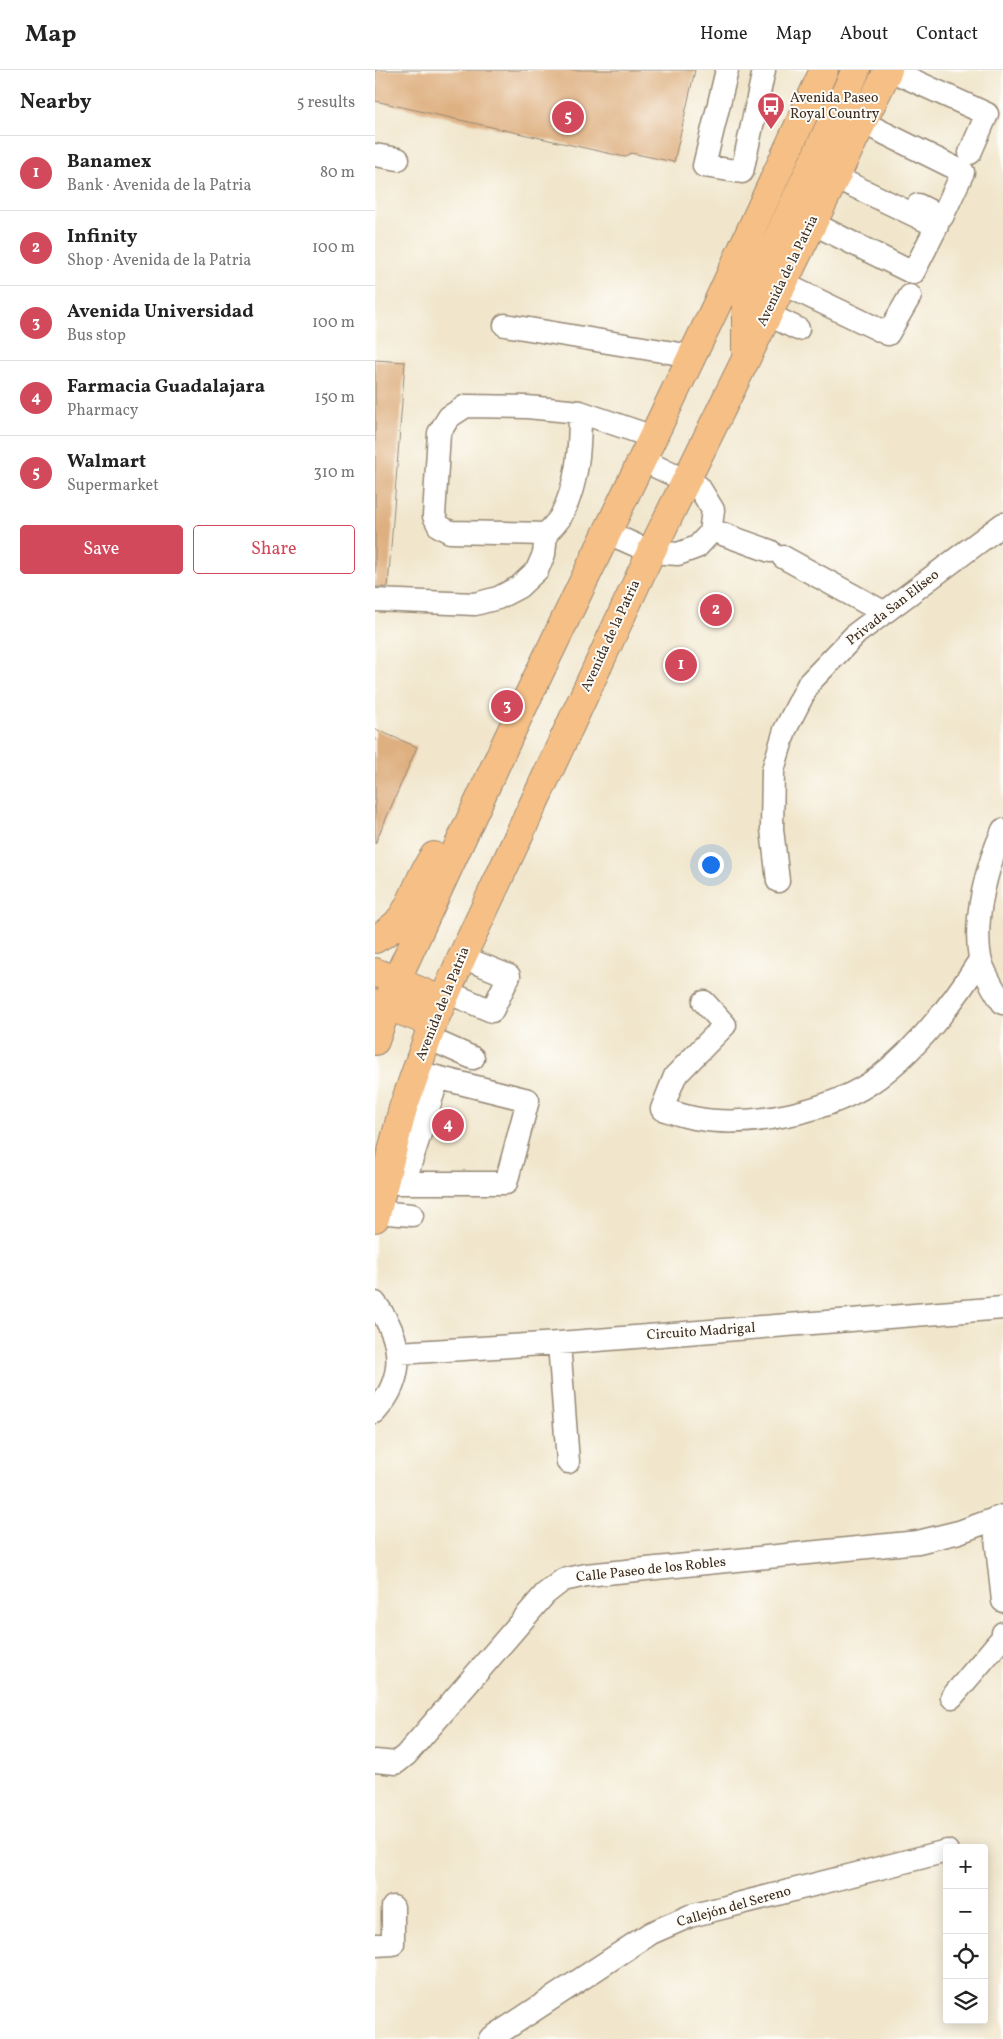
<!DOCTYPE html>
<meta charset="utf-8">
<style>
:root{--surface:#fff;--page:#f6f6f6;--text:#222;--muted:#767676;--line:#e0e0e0;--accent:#d1495b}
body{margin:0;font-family:Vollkorn,serif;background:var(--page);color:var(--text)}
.controls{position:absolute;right:15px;bottom:15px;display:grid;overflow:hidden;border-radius:5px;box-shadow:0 2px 12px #0003}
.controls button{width:45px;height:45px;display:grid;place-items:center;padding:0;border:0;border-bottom:1px solid var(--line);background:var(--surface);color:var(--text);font:25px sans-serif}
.you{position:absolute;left:335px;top:794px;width:18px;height:18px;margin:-12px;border:4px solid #fff;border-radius:50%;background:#1a73e8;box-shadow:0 0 0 8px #1a73e833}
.badge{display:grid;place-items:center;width:32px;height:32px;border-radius:50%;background:var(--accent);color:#fff;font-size:16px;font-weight:700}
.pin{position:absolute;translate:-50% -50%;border:2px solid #fff;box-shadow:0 1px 5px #0006}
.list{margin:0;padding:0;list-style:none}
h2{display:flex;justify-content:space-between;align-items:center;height:65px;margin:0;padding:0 20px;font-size:21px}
h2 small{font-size:16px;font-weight:400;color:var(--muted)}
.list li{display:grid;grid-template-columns:32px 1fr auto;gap:15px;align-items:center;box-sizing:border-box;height:75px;padding:0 20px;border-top:1px solid var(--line)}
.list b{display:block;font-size:19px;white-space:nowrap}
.list p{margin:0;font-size:16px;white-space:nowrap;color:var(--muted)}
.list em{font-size:16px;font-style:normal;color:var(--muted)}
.actions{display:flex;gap:10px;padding:15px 20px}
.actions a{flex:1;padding:11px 0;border:1px solid var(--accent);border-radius:5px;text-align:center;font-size:18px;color:var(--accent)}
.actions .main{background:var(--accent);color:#fff}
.icon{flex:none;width:28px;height:28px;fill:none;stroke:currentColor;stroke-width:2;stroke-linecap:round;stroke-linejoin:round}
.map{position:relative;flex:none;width:628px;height:1969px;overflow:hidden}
header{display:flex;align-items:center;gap:30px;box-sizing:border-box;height:70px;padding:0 25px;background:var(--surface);border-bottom:1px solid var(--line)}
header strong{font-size:24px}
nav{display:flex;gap:28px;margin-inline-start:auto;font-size:18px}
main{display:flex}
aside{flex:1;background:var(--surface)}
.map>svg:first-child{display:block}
.building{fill:#deaf7f}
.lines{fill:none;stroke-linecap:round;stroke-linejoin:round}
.minor-casing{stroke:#968875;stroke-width:25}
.major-casing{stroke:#968875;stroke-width:30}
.minor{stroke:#fff;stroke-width:22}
.major{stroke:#f5bf86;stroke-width:28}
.labels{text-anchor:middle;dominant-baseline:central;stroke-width:4;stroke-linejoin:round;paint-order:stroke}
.poi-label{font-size:14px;fill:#3b2a1e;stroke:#fdfcf7;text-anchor:start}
.street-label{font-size:14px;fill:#3b2a1e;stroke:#fdfcf7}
</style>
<header>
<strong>Map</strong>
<nav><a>Home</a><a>Map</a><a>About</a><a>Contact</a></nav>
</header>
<main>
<aside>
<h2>Nearby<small>5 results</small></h2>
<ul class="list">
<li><span class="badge">1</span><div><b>Banamex</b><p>Bank · Avenida de la Patria</p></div><em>80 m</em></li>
<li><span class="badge">2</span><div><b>Infinity</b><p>Shop · Avenida de la Patria</p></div><em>100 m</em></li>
<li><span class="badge">3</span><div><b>Avenida Universidad</b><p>Bus stop</p></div><em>100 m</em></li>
<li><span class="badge">4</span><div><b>Farmacia Guadalajara</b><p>Pharmacy</p></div><em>150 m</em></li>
<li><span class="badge">5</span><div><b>Walmart</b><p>Supermarket</p></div><em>310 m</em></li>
</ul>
<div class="actions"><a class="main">Save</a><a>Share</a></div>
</aside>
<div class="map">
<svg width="628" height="1969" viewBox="0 0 628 1969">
<rect width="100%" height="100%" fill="#fdfcf7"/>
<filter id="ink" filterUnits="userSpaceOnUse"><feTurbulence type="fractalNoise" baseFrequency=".02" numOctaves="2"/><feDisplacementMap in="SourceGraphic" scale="10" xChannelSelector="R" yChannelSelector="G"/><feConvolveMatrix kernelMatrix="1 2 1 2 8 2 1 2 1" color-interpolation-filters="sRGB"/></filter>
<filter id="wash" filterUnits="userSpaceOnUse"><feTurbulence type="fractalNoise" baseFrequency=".0096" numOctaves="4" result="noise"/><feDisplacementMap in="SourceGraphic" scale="20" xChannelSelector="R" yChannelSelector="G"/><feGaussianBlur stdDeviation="1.12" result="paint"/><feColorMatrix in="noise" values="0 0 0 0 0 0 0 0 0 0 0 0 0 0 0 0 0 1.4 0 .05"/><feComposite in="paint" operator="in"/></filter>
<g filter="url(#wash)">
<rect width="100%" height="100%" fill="#f1e6cc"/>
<g id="blocks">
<path class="building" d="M0,0H320L299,92L256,83L250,87L0,31Z
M0,290L30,292L13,517H0Z
M0,659L42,677L0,774Z"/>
</g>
</g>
<g filter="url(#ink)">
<use href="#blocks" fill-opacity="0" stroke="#968875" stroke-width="1"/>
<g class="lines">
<g class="minor-casing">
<path id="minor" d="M352,0L329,96L367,102L389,0
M515,0L612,44L595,83
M487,52L588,102L567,147L543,135
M0,85L23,89
M437,153L538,203L562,156L460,107
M407,213L513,264L535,226
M392,244L423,259
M130,255L317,286
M205,342C205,378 203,414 186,446C183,452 176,458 171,464L75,462L64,456L59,446L64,363L74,347L91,336L152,337L205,342L278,367
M336,460L395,481
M231,462L276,482L303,484L322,477L335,463L338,440L324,417L267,390
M408,487L508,542
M0,530L100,534L123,528L144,517L162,500L169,484L171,464
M628,760C612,796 598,848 605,888C607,899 621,924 628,933
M403,811L397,759L398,700L410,660L434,613L482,563L628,454
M72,922L117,941L134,906L87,887
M329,932L350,955L300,1006L287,1039C297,1042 308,1046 319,1048C375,1059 459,1041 504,1007C544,976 578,933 605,890
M53,968L98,988
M8,1113H131L153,1030L41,1002
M29,1113L63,1008
M1,1142L37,1145
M0,1233C28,1269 32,1307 0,1342
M184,1273L193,1392
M23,1283L184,1273L628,1238
M619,1449L628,1531
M577,1627L627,1568L628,1563
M0,1691L21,1693L31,1685L170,1524L188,1510L211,1505L543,1472L584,1462L628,1446
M0,1875L18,1874V1837
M115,1969L276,1863L315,1846L572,1781"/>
</g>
<g class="major-casing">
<path id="major" d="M371,282V237L481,0
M0,869C40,849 36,818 59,786
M0,902L68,931
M0,934L12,936L58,953
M0,971L21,911L134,666L342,234L449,0
M0,1148L28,1038L58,953L87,887L276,482L513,0"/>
</g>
<use href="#minor" class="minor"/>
<use href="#major" class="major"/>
</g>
</g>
<defs>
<g id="bus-pin" transform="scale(1.4375)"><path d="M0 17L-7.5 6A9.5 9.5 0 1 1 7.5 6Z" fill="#d1495b" stroke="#fdfcf7"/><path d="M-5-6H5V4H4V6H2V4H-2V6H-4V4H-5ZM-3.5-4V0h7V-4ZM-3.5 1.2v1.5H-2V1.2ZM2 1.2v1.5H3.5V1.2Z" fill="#fff"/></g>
</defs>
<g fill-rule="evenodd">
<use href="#bus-pin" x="396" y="36"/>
</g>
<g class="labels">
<g class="poi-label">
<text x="415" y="28">Avenida Paseo<tspan x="415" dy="16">Royal Country</tspan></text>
</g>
<g class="street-label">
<text transform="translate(413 201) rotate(-64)">Avenida de la Patria</text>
<text transform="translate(518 538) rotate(-38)">Privada San Elíseo</text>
<text transform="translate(236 566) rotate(-65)">Avenida de la Patria</text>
<text transform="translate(68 934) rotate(-68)">Avenida de la Patria</text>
<text transform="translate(326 1262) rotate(-4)">Circuito Madrigal</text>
<text transform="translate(276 1500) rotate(-6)">Calle Paseo de los Robles</text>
<text transform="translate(359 1837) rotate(-16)">Callejón del Sereno</text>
</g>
</g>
</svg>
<div class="controls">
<button>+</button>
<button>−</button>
<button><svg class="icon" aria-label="locate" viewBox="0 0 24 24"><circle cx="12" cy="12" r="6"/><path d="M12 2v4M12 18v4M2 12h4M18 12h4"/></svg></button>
<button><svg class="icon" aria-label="layers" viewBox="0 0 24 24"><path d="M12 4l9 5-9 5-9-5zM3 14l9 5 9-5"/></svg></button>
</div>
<div class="you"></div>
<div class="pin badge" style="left:306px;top:595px">1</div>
<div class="pin badge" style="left:341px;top:540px">2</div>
<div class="pin badge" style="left:132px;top:636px">3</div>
<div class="pin badge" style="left:73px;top:1055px">4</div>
<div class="pin badge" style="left:193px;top:47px">5</div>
</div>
</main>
